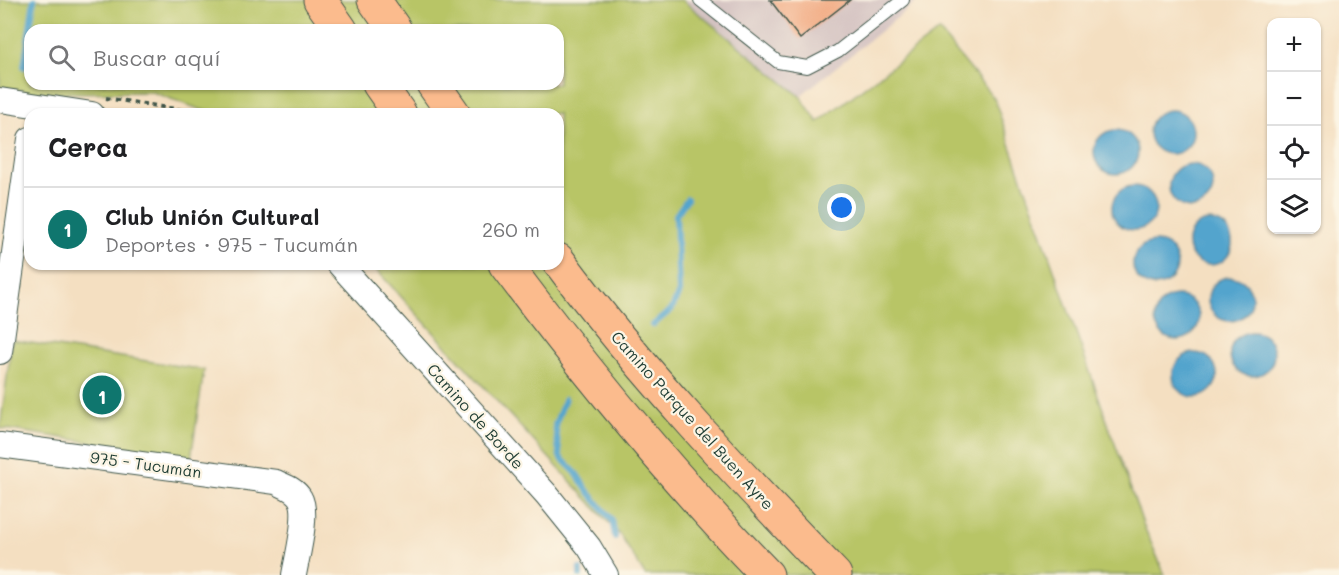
<!DOCTYPE html>
<html lang="es">
<meta charset="utf-8">
<style>
:root{--surface:#fff;--page:#f2f2f2;--text:#202124;--muted:#757577;--line:#e0e0e0;--accent:#0f766e}
body{margin:0;font-family:Mali,sans-serif;background:var(--page);color:var(--text)}
.controls{position:absolute;right:18px;top:18px;display:grid;overflow:hidden;border-radius:12px;box-shadow:0 2px 4px #0004}
.controls button{width:54px;height:54px;display:grid;place-items:center;padding:0;border:0;border-bottom:2px solid var(--line);background:var(--surface);color:var(--text);font:30px sans-serif}
.you{position:absolute;left:842px;top:208px;width:21px;height:21px;margin:-15px;border:4px solid #fff;border-radius:50%;background:#1a73e8;box-shadow:0 0 0 9px #1a73e833}
.badge{display:grid;place-items:center;width:39px;height:39px;border-radius:50%;background:var(--accent);color:#fff;font-size:20px;font-weight:700}
.pin{position:absolute;translate:-50% -50%;border:3px solid #fff;box-shadow:0 2px 6px #0006}
.list{margin:0;padding:0;list-style:none}
h2{display:flex;justify-content:space-between;align-items:center;height:78px;margin:0;padding:0 24px;font-size:26px}
h2 small{font-size:20px;font-weight:400;color:var(--muted)}
.list li{display:grid;grid-template-columns:39px 1fr auto;gap:18px;align-items:center;box-sizing:border-box;height:84px;padding:0 24px;border-top:2px solid var(--line)}
.list b{display:block;font-size:22px;white-space:nowrap}
.list p{margin:0;font-size:20px;white-space:nowrap;color:var(--muted)}
.list em{font-size:20px;font-style:normal;color:var(--muted)}
.icon{flex:none;width:33px;height:33px;fill:none;stroke:currentColor;stroke-width:2;stroke-linecap:round;stroke-linejoin:round}
.map{position:relative;flex:none;width:1339px;height:575px;overflow:hidden}
.search{position:absolute;background:var(--surface);box-shadow:0 2px 4px #0004;left:24px;top:24px;width:540px;height:66px;display:flex;align-items:center;gap:15px;box-sizing:border-box;padding:0 21px;border-radius:18px;color:var(--muted);font-size:22px}
.panel{position:absolute;background:var(--surface);box-shadow:0 2px 4px #0004;left:24px;top:108px;width:540px;height:162px;border-radius:18px}
.map>svg:first-child{display:block}
.industrial{fill:#d1bfbf}
.green{fill:#b8c566;stroke:#6c814d;stroke-width:1.5;fill-rule:evenodd}
.water{fill:#53a4cd;stroke:#397080;stroke-width:1.5}
.lines{fill:none;stroke-linecap:round;stroke-linejoin:round}
.stream{stroke:#53a4cd;stroke-width:6}
.building{fill:#f1a57c}
.service-casing{stroke:#3f5549;stroke-width:14}
.minor-casing{stroke:#3f5549;stroke-width:26}
.motorway-casing{stroke:#3f5549;stroke-width:35}
.path{stroke:#3f5549;stroke-width:4;stroke-dasharray:4.5 4.5;stroke-linecap:butt}
.service{stroke:#fff;stroke-width:12}
.minor{stroke:#fff;stroke-width:24}
.motorway{stroke:#fbbb8d;stroke-width:33}
.labels{text-anchor:middle;dominant-baseline:central;stroke-width:4.5;stroke-linejoin:round;paint-order:stroke}
.street-label{font-size:16px;fill:#1f3d34;stroke:#fcf5e5}
</style>
<div class="map">
<svg width="1339" height="575" viewBox="0 0 1339 575">
<rect width="100%" height="100%" fill="#fcf5e5"/>
<filter id="ink" filterUnits="userSpaceOnUse"><feTurbulence type="fractalNoise" baseFrequency=".0167" numOctaves="2"/><feDisplacementMap in="SourceGraphic" scale="12" xChannelSelector="R" yChannelSelector="G"/><feConvolveMatrix kernelMatrix="1 2 1 2 8 2 1 2 1" color-interpolation-filters="sRGB"/></filter>
<filter id="wash" filterUnits="userSpaceOnUse"><feTurbulence type="fractalNoise" baseFrequency=".008" numOctaves="4" result="noise"/><feDisplacementMap in="SourceGraphic" scale="24" xChannelSelector="R" yChannelSelector="G"/><feGaussianBlur stdDeviation="1.35" result="paint"/><feColorMatrix in="noise" values="0 0 0 0 0 0 0 0 0 0 0 0 0 0 0 0 0 1.4 0 .05"/><feComposite in="paint" operator="in"/></filter>
<g filter="url(#wash)">
<rect width="100%" height="100%" fill="#f4dfc1"/>
<path class="industrial" d="M682,0H919L800,96Z"/>
<path class="green" d="M0,0H682L800,96L818,122L939,31L994,98L1143,524L1165,575H645L620,535L371,264H558V114H213L152,92L39,93L0,87ZM30,30H558V84H30Z
M12,340L204,370L191,458L0,428Z"/>
<path class="water" d="M1149 132a22 22 0 1 1 44 0a22 22 0 1 1-44 0Z
M1094 152a22 22 0 1 1 44 0a22 22 0 1 1-44 0Z
M1169 186a22 22 0 1 1 44 0a22 22 0 1 1-44 0Z
M1112 208a22 22 0 1 1 44 0a22 22 0 1 1-44 0Z
M1188 243a22 22 0 1 1 44 0a22 22 0 1 1-44 0Z
M1133 264a22 22 0 1 1 44 0a22 22 0 1 1-44 0Z
M1208 299a22 22 0 1 1 44 0a22 22 0 1 1-44 0Z
M1155 318a22 22 0 1 1 44 0a22 22 0 1 1-44 0Z
M1230 354a22 22 0 1 1 44 0a22 22 0 1 1-44 0Z
M1173 375a22 22 0 1 1 44 0a22 22 0 1 1-44 0Z"/>
<g class="lines">
<path class="stream" d="M24,67L34,0
M653,325L672,309L679,292L676,215L687,199
M565,399L555,425L560,457L576,473L587,490L612,520L615,537
M580,569V575"/>
</g>
<g id="blocks">
<path class="building" d="M770,0H850L800,39Z"/>
</g>
</g>
<g filter="url(#ink)">
<use href="#blocks" fill-opacity="0" stroke="#3f5549" stroke-width="1.5"/>
<g class="lines">
<g class="service-casing">
<path id="service" d="M700,0L778,62L807,67L838,51L903,0"/>
</g>
<g class="minor-casing">
<path id="minor" d="M0,100L92,114
M339,264L547,495L589,547L606,575
M0,352L30,139
M0,445L276,482C284,486 295,489 300,498C309,513 297,557 294,575"/>
</g>
<g class="motorway-casing">
<path id="motorway" d="M320,0L341,30
M374,0L395,30
M379,84L400,114
M433,84L454,114
M558,260C641,372 738,474 835,575
M505,264C587,373 672,477 767,575"/>
</g>
<path class="path" d="M106,98L188,111L196,114"/>
<use href="#service" class="service"/>
<use href="#minor" class="minor"/>
<use href="#motorway" class="motorway"/>
</g>
</g>
<g class="labels">
<g class="street-label">
<text transform="translate(476 416) rotate(48)">Camino de Borde</text>
<text transform="translate(693 420) rotate(48)">Camino Parque del Buen Ayre</text>
<text transform="translate(146 464) rotate(8)">975 - Tucumán</text>
</g>
</g>
</svg>
<div class="controls">
<button>+</button>
<button>−</button>
<button><svg class="icon" aria-label="locate" viewBox="0 0 24 24"><circle cx="12" cy="12" r="6"/><path d="M12 2v4M12 18v4M2 12h4M18 12h4"/></svg></button>
<button><svg class="icon" aria-label="layers" viewBox="0 0 24 24"><path d="M12 4l9 5-9 5-9-5zM3 14l9 5 9-5"/></svg></button>
</div>
<div class="you"></div>
<div class="pin badge" style="left:102px;top:395px">1</div>
<div class="search"><svg class="icon" aria-label="search" viewBox="0 0 24 24"><circle cx="10" cy="10" r="6"/><path d="M15 15l6 6"/></svg>Buscar aquí</div>
<section class="panel">
<h2>Cerca<small></small></h2>
<ul class="list">
<li><span class="badge">1</span><div><b>Club Unión Cultural</b><p>Deportes · 975 - Tucumán</p></div><em>260 m</em></li>
</ul>
</section>
</div>
